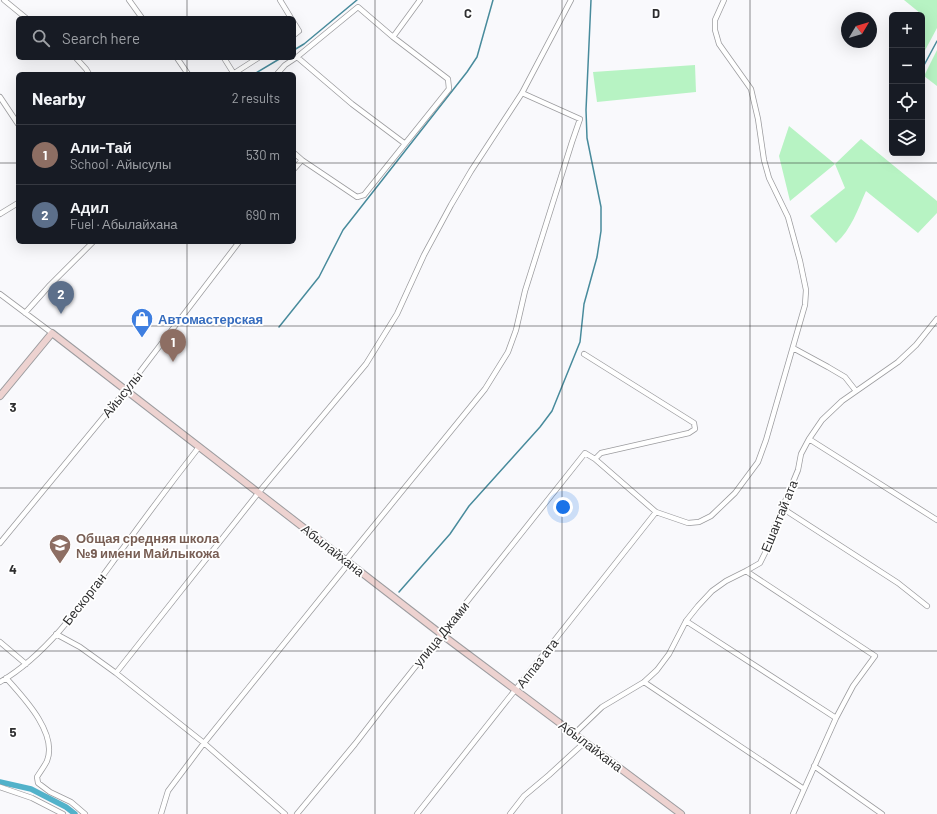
<!DOCTYPE html>
<meta charset="utf-8">
<style>
:root{--surface:#171b24;--page:#20242c;--text:#f1f3f6;--muted:#9ea1a6;--line:#363941;--accent:#db2777}
body{margin:0;font-family:Barlow,sans-serif;background:var(--page);color:var(--text)}
.controls{position:absolute;right:12px;top:12px;display:grid;overflow:hidden;border-radius:6px;box-shadow:0 4px 16px #0002}
.controls button{width:36px;height:36px;display:grid;place-items:center;padding:0;border:0;border-bottom:1px solid var(--line);background:var(--surface);color:var(--text);font:20px sans-serif}
.compass{position:absolute;left:841px;top:12px;width:36px;height:36px;border-radius:50%;background:var(--surface);box-shadow:0 4px 16px #0002;rotate:52deg}
.you{position:absolute;left:563px;top:507px;width:14px;height:14px;margin:-10px;border:3px solid #fff;border-radius:50%;background:#1a73e8;box-shadow:0 0 0 6px #1a73e833}
.badge{display:grid;place-items:center;width:26px;height:26px;border-radius:50%;background:var(--accent);color:#fff;font-size:13px;font-weight:700}
.pin{position:absolute;translate:-50% -33px;filter:drop-shadow(0 1px 2px #0008)}
.pin::after{content:'';position:absolute;top:21px;width:14px;height:12px;background:inherit;clip-path:polygon(0 0,100% 0,50% 100%)}
.list{margin:0;padding:0;list-style:none}
h2{display:flex;justify-content:space-between;align-items:center;height:52px;margin:0;padding:0 16px;font-size:17px}
h2 small{font-size:13px;font-weight:400;color:var(--muted)}
.list li{display:grid;grid-template-columns:26px 1fr auto;gap:12px;align-items:center;box-sizing:border-box;height:60px;padding:0 16px;border-top:1px solid var(--line)}
.list b{display:block;font-size:15px;white-space:nowrap}
.list p{margin:0;font-size:13px;white-space:nowrap;color:var(--muted)}
.list em{font-size:13px;font-style:normal;color:var(--muted)}
.icon{flex:none;width:22px;height:22px;fill:none;stroke:currentColor;stroke-width:2;stroke-linecap:round;stroke-linejoin:round}
.map{position:relative;flex:none;width:937px;height:814px;overflow:hidden}
.search{position:absolute;background:var(--surface);box-shadow:0 4px 16px #0002;left:16px;top:16px;width:280px;height:44px;display:flex;align-items:center;gap:10px;box-sizing:border-box;padding:0 14px;border-radius:6px;color:var(--muted);font-size:15px}
.panel{position:absolute;background:var(--surface);box-shadow:0 4px 16px #0002;left:16px;top:72px;width:280px;height:172px;border-radius:6px}
.map>svg:first-child{display:block}
.green{fill:#b7f3c3}
.lines{fill:none;stroke-linecap:round;stroke-linejoin:round}
.stream{stroke:#488b9c;stroke-width:1.5}
.canal{stroke:#52b2ca;stroke-width:5.5}
.minor-casing{stroke:#9c9c9f;stroke-width:6}
.secondary-casing{stroke:#9c9c9f;stroke-width:8}
.minor{stroke:#fff;stroke-width:4.5}
.secondary{stroke:#edd2d0;stroke-width:6}
.grid{fill:none;stroke:#2f2f30;stroke-width:1;stroke-opacity:0.55}
.labels{text-anchor:middle;dominant-baseline:central;stroke-width:3.5;stroke-linejoin:round;paint-order:stroke}
.shop-label{font-size:13px;font-weight:bold;fill:#366cbe;stroke:#fff;text-anchor:start}
.street-label{font-size:13px;fill:#2f2f30;stroke:#fff}
.education-label{font-size:13px;font-weight:bold;fill:#785e54;stroke:#fff;text-anchor:start}
.grid-label{font-size:13px;text-anchor:middle;font-weight:bold;fill:#2f2f30;stroke:#fff;stroke-width:3.5;stroke-linejoin:round;paint-order:stroke}
</style>
<div class="map">
<svg width="937" height="814" viewBox="0 0 937 814">
<rect width="100%" height="100%" fill="#f9f9fc"/>
<path class="green" d="M904,0H937V28L922,56V15H919L920,13Z
M937,50V86L924,76Z
M695,65L696,92L597,102L593,72Z
M789,126L835,164L861,139L937,201V213L918,233L866,191C858,209 851,230 836,243L810,216L845,188L835,164L790,201L779,156Z"/>
<g class="lines">
<path class="stream" d="M294,50L304,44L357,0
M922,69L937,41
M254,74L281,58
M279,327L319,277L343,230L467,72L477,57L493,0
M399,592L450,534L469,506L540,427L552,411L580,342L584,304L597,257L601,231V207L587,138L586,110L591,0"/>
<path class="canal" d="M0,782L31,789L66,807L75,814"/>
<g class="minor-casing">
<path id="minor" d="M4,0L26,18
M129,0L142,18
M280,0L291,18
M294,23L299,31L294,35
M393,37L420,0
M297,57L352,104L404,143
M76,58L86,69L89,74
M177,58L188,74
M224,58L234,74
M233,74L258,58
M277,74L285,65L297,57L358,7L393,37L448,79L449,89L364,195L357,197L302,160L294,153
M0,97L18,124
M294,169L302,160
M0,214L18,203
M0,294L52,333
M25,313L50,285L93,242
M793,348L828,367L845,377L856,391
M584,354L694,423L695,429L689,433L601,453L595,459
M809,439L937,520
M782,508L898,583L927,606
M0,543L126,390L239,242
M346,560L485,389L508,352L516,330L525,291L572,142L580,119L522,93
M746,571L875,656L853,686L836,718L793,814
M686,621L836,718
M56,634L80,647L116,673L204,743L285,814
M0,642L26,664
M116,673L259,492L366,364L397,314L424,255L451,205L471,171L522,93L571,0
M6,678C23,697 58,733 47,761C44,767 40,772 37,777L38,783L50,792L71,802L85,814
M0,682C52,652 91,591 126,544C150,511 174,479 199,447
M644,682L804,789
M574,734L602,707L644,682L657,670L669,654L686,621L698,606L712,591L726,581L746,571L760,563L765,553L774,528L798,470L801,454L809,439L822,420L842,401L898,362L916,345L937,319
M814,766L882,814
M0,787L32,798L63,814
M161,814L168,791L204,743L349,563
M297,814L355,744L385,705L585,453L595,459L656,512L688,523L699,522L711,516L735,493L758,462L766,440L805,305L806,290L800,261L788,217L769,178L764,160L758,119L751,89L719,44L715,30V20L724,0
M417,814L656,512
M510,814L524,796L549,775L585,742"/>
</g>
<g class="secondary-casing">
<path id="secondary" d="M0,396L52,333L441,634L681,814"/>
</g>
<use href="#minor" class="minor"/>
<use href="#secondary" class="secondary"/>
</g>
<path class="grid" d="M187,0V18M375,0V814M562,0V814M750,0V814M187,58V74M0,163H18M294,163H937M187,242V814M0,326H937M0,488H937M0,651H937"/>
<defs>
<g id="shop-pin" transform="scale(1.15)"><path d="M0 17L-7.5 6A9.5 9.5 0 1 1 7.5 6Z" fill="#3f7fe0" stroke="#fff"/><path d="M-5-2.5h2.3a2.7 3.5 0 0 1 5.4 0H5L5.5 6h-11ZM-1.5-2.5h3a1.5 2.3 0 0 0-3 0Z" fill="#fff"/></g>
<g id="school-pin" transform="scale(1.15)"><path d="M0 17L-7.5 6A9.5 9.5 0 1 1 7.5 6Z" fill="#8d6e63" stroke="#fff"/><path d="M0-5L7-2L0 1L-7-2ZM-4 1L0 2.5L4 1V4Q0 6-4 4Z" fill="#fff"/></g>
</defs>
<g fill-rule="evenodd">
<use href="#shop-pin" x="142" y="319"/>
<use href="#school-pin" x="60" y="545"/>
</g>
<g class="labels">
<g class="shop-label">
<text x="158" y="319">Автомастерская</text>
</g>
<g class="street-label">
<text transform="translate(122 394) rotate(-51)">Айысулы</text>
<text transform="translate(779 516) rotate(-68)">Ешантай ата</text>
<text transform="translate(333 550) rotate(38)">Абылайхана</text>
<text transform="translate(84 599) rotate(-52)">Бескорган</text>
<text transform="translate(441 634) rotate(-51)">улица Джами</text>
<text transform="translate(537 663) rotate(-52)">Аппаз ата</text>
<text transform="translate(591 746) rotate(37)">Абылайхана</text>
</g>
<g class="education-label">
<text x="76" y="538">Общая средняя школа<tspan x="76" dy="15">№9 имени Майлыкожа</tspan></text>
</g>
</g>
<g class="grid-label">
<text x="468" y="18">C</text>
<text x="656" y="18">D</text>
<text x="13" y="412">3</text>
<text x="13" y="574">4</text>
<text x="13" y="737">5</text>
</g>
</svg>
<div class="controls">
<button>+</button>
<button>−</button>
<button><svg class="icon" aria-label="locate" viewBox="0 0 24 24"><circle cx="12" cy="12" r="6"/><path d="M12 2v4M12 18v4M2 12h4M18 12h4"/></svg></button>
<button><svg class="icon" aria-label="layers" viewBox="0 0 24 24"><path d="M12 4l9 5-9 5-9-5zM3 14l9 5 9-5"/></svg></button>
</div>
<svg class="compass" viewBox="-18 -18 36 36"><path d="M0-13l5 13h-10z" fill="#e53935"/><path d="M0 13l5-13h-10z" fill="#9ea1a6"/></svg>
<div class="you"></div>
<div class="pin badge" style="left:173px;top:362px;background:#8d6e63">1</div>
<div class="pin badge" style="left:61px;top:314px;background:#5c6f8a">2</div>
<div class="search"><svg class="icon" aria-label="search" viewBox="0 0 24 24"><circle cx="10" cy="10" r="6"/><path d="M15 15l6 6"/></svg>Search here</div>
<section class="panel">
<h2>Nearby<small>2 results</small></h2>
<ul class="list">
<li><span class="badge" style="background:#8d6e63">1</span><div><b>Али-Тай</b><p>School · Айысулы</p></div><em>530 m</em></li>
<li><span class="badge" style="background:#5c6f8a">2</span><div><b>Адил</b><p>Fuel · Абылайхана</p></div><em>690 m</em></li>
</ul>
</section>
</div>
